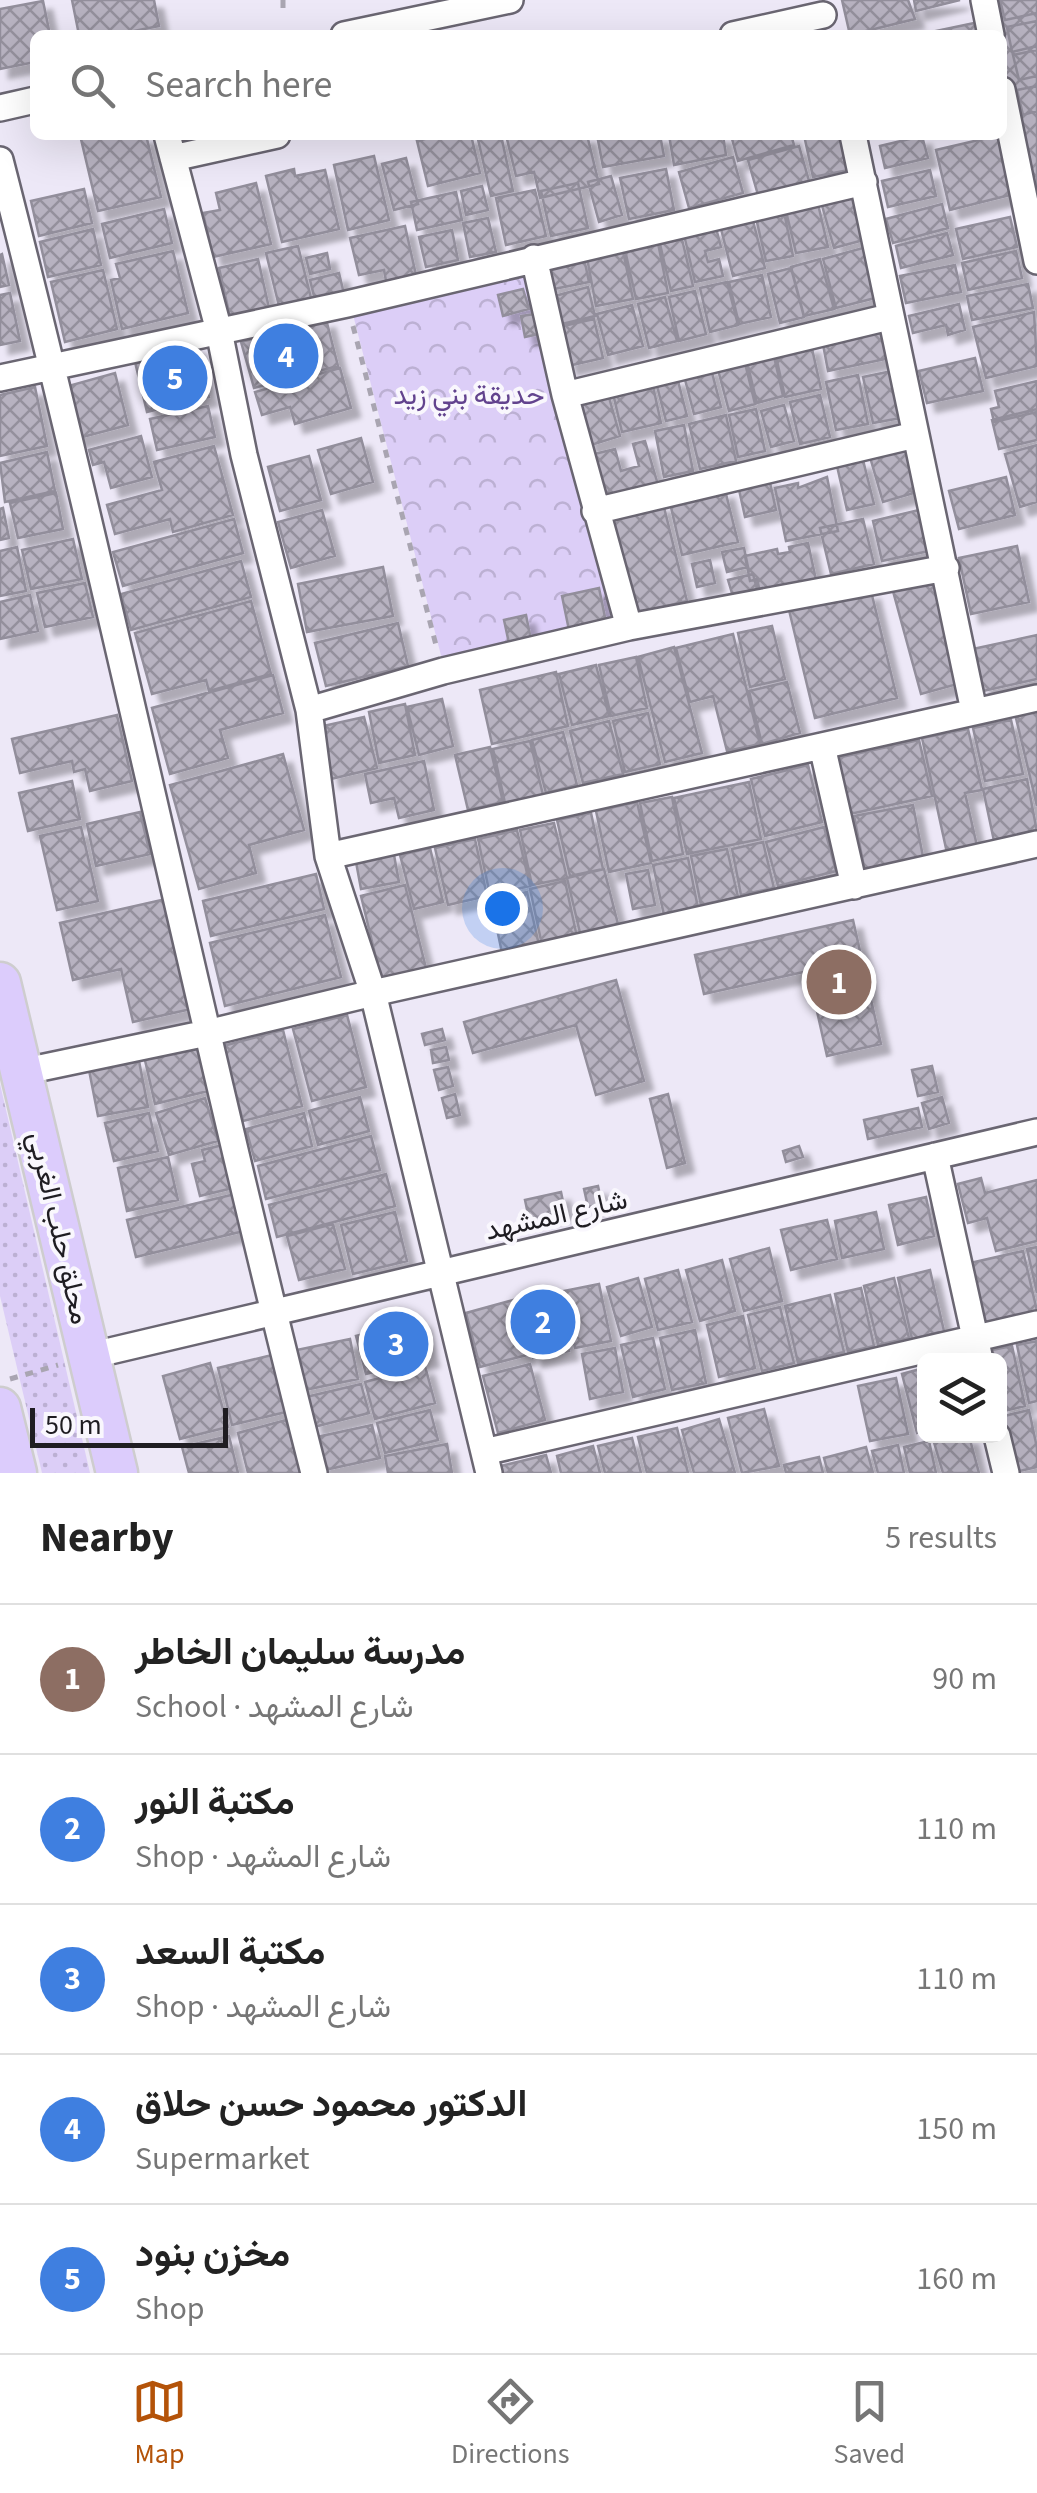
<!DOCTYPE html>
<meta charset="utf-8">
<style>
:root{--surface:#fff;--page:#f6f6f6;--text:#222;--muted:#767676;--line:#e0e0e0;--accent:#b45309}
body{margin:0;font-family:"Source Sans 3",Vazirmatn,sans-serif;background:var(--page);color:var(--text)}
.controls{position:absolute;right:30px;bottom:30px;display:grid;overflow:hidden;border-radius:15px;box-shadow:0 10px 40px #0002}
.controls button{width:90px;height:90px;display:grid;place-items:center;padding:0;border:0;border-bottom:2px solid var(--line);background:var(--surface);color:var(--text);font:50px sans-serif}
.scale{position:absolute;left:30px;bottom:25px;width:198px;box-sizing:border-box;padding-left:10px;border:5px solid #1f1d22;border-top:0;font-size:28px;line-height:35px;white-space:nowrap;color:#1f1d22;-webkit-text-stroke:8px #f9f7fd;paint-order:stroke}
.you{position:absolute;left:502px;top:908px;width:35px;height:35px;margin:-25px;border:8px solid #fff;border-radius:50%;background:#1a73e8;box-shadow:0 0 0 15px #1a73e833}
.badge{display:grid;place-items:center;width:65px;height:65px;border-radius:50%;background:var(--accent);color:#fff;font-size:32px;font-weight:700}
.pin{position:absolute;translate:-50% -50%;border:5px solid #fff;box-shadow:0 2px 10px #0006}
.list{margin:0;padding:0;list-style:none}
h2{display:flex;justify-content:space-between;align-items:center;height:130px;margin:0;padding:0 40px;font-size:42px}
h2 small{font-size:32px;font-weight:400;color:var(--muted)}
.list li{display:grid;grid-template-columns:65px 1fr auto;gap:30px;align-items:center;box-sizing:border-box;height:150px;padding:0 40px;border-top:2px solid var(--line)}
.list b{display:block;font-size:38px;white-space:nowrap}
.list p{margin:0;font-size:32px;white-space:nowrap;color:var(--muted)}
.list em{font-size:32px;font-style:normal;color:var(--muted)}
.icon{flex:none;width:55px;height:55px;fill:none;stroke:currentColor;stroke-width:2;stroke-linecap:round;stroke-linejoin:round}
.map{position:relative;flex:none;width:1037px;height:1473px;overflow:hidden}
.search{position:absolute;background:var(--surface);box-shadow:0 10px 40px #0002;left:30px;right:30px;top:30px;height:110px;display:flex;align-items:center;gap:25px;box-sizing:border-box;padding:0 35px;border-radius:15px;color:var(--muted);font-size:38px}
.sheet{height:880px;background:var(--surface)}
nav{display:flex;justify-content:space-around;align-items:center;box-sizing:border-box;height:140px;border-top:2px solid var(--line);background:var(--surface);font-size:28px;color:var(--muted)}
nav a{display:grid;justify-items:center;gap:5px}
nav .on{color:var(--accent)}
.map>svg:first-child{display:block}
.grass{fill:url(#grass-dots)}
.park{fill:url(#park-crowns)}
.building{fill:url(#building-cross-hatch);stroke:#928e9b;stroke-width:2.5;filter:url(#shadow)}
.lines{fill:none;stroke-linecap:round;stroke-linejoin:round}
.minor-casing{stroke:#6a6672;stroke-width:30}
.trunk-casing{stroke:#cecdce;stroke-width:45}
.path{stroke:#a9a5b1;stroke-width:5;stroke-dasharray:8 8;stroke-linecap:butt}
.minor{stroke:#fff;stroke-width:25}
.trunk{stroke:#dcccfc;stroke-width:40}
.labels{text-anchor:middle;dominant-baseline:central;stroke-width:8;stroke-linejoin:round;paint-order:stroke}
.park-label{font-size:28px;fill:#62438e;stroke:#f9f7fd}
.street-label{font-size:28px;fill:#1f1d22;stroke:#f9f7fd}
</style>
<div class="map">
<svg width="1037" height="1473" viewBox="0 0 1037 1473">
<defs>
<pattern id="grass-dots" width="8" height="8" patternUnits="userSpaceOnUse" patternTransform="scale(2.5)"><rect width="8" height="8" fill="#dccef7"/><path d="M2 2h.1M6 6h.1" fill="none" stroke="#bcb0d3" stroke-width="1.8" stroke-linecap="round"/></pattern>
<pattern id="park-crowns" width="20" height="18" patternUnits="userSpaceOnUse" patternTransform="scale(2.5)"><rect width="20" height="18" fill="#dccef7"/><path d="M2 6a3 3 0 1 1 6 0M12 15a3 3 0 1 1 6 0" fill="none" stroke="#bcb0d3"/></pattern>
<pattern id="building-cross-hatch" width="8" height="8" patternUnits="userSpaceOnUse" patternTransform="scale(2.5)"><rect width="8" height="8" fill="#b7b2c0"/><path d="M0 0l8 8M0 8l8-8" fill="none" stroke="#94909c"/></pattern>
<filter id="shadow"><feDropShadow dx="9" dy="9" stdDeviation="2.5" flood-color="#0004"/></filter>
</defs>
<rect width="100%" height="100%" fill="#ede8f7"/>
<path class="grass" d="M0,1084L90,1473H42L0,1296Z"/>
<path class="park" d="M531,263L626,624L444,667L351,307Z"/>
<path class="building" d="M72,0H154L159,26L114,35H79Z
M842,0H908L915,19L850,35Z
M914,0H960L916,11Z
M986,0H1037V229L1002,73V35Z
M1000,0H1037V13L1005,20Z
M43,1L50,35H35V62L0,69V9Z
M1037,21V46L1012,52L1007,27Z
M979,22L982,35H917Z
M1037,50V76L1019,80L1013,55Z
M1037,86V111L1023,115L1017,90Z
M80,135H146L161,197L98,211Z
M440,135H471L480,173L428,186L417,141Z
M477,135H501L513,191L491,196Z
M506,135H587L599,184L540,198L534,172L516,176Z
M597,135H660L664,156L603,167Z
M669,135H723L726,155L674,165Z
M731,135H791L794,145L738,161Z
M804,135H847L854,169L813,177Z
M1000,135L1014,194L950,210L936,150Z
M922,136L928,158L885,168L880,146Z
M799,146L809,181L758,195L748,160Z
M374,156L389,220L348,230L334,165Z
M733,157L743,193L689,208L679,172Z
M406,158L418,204L394,210L382,164Z
M294,169L295,176L325,170L339,229L282,242L266,176Z
M666,169L674,210L629,219L620,178Z
M930,170L936,196L888,207L882,181Z
M611,176L622,215L599,222L588,182Z
M256,183L271,244L213,257L203,213L220,210L216,193Z
M578,183L588,228L551,236L541,191Z
M482,186L488,210L466,215L461,191Z
M84,189L92,223L39,236L31,201Z
M535,190L546,236L506,245L496,198Z
M456,192L462,220L417,230L411,202Z
M859,192L871,238L834,248L821,202Z
M818,204L828,247L796,253L786,211Z
M942,204L948,228L893,243L886,219Z
M164,209L172,243L110,258L102,224Z
M784,212L793,256L766,261L756,218Z
M752,217L765,268L733,276L720,225Z
M1010,217L1017,247L963,259L956,229Z
M488,218L496,252L470,257L463,223Z
M405,226L416,275L386,281L384,270L359,275L350,238Z
M716,228L721,247L705,251L708,262L719,259L723,276L695,282L684,235Z
M93,229L101,265L48,277L40,242Z
M452,230L458,260L426,267L419,237Z
M947,233L953,255L901,268L896,246Z
M682,239L693,286L671,291L660,244Z
M658,243L668,293L636,299L625,250Z
M298,246L311,298L279,306L266,253Z
M870,246L883,296L836,308L823,259Z
M173,251L188,313L122,329L111,280L120,278L116,264Z
M623,251L633,299L596,306L587,258Z
M1016,251L1022,278L968,290L962,263Z
M327,253L330,269L310,274L306,258Z
M2,254L9,285L0,287V255Z
M584,258L589,282L549,290L544,266Z
M258,259L269,308L230,317L219,268Z
M820,259L834,309L804,316L791,267Z
M955,265L961,292L906,303L900,276Z
M791,268L804,317L780,323L768,274Z
M103,270L117,329L65,342L51,282Z
M339,273L344,294L315,300L310,280Z
M762,275L771,317L739,324L729,282Z
M727,282L738,325L710,332L700,288Z
M1028,284L1033,308L972,320L967,296Z
M588,287L595,316L562,324L555,296Z
M523,289L529,309L503,316L498,295Z
M695,291L706,334L679,341L669,297Z
M10,293L20,341L0,345V295Z
M665,297L677,341L649,348L638,304Z
M959,304L965,330L948,335L946,325L913,333L909,316Z
M632,305L643,346L608,355L597,314Z
M1034,312L1037,366L986,378L973,327Z
M535,314L539,334L525,337L521,316Z
M326,319L338,366L254,388L241,342Z
M594,319L603,358L568,366L559,327Z
M883,326L890,358L828,371L822,339Z
M811,344L821,389L785,397L775,352Z
M196,347L209,397L147,412L135,362Z
M773,352L783,396L757,403L746,358Z
M975,358L983,391L927,403L919,371Z
M744,359L755,404L729,411L717,366Z
M710,365L721,407L694,414L683,372Z
M340,368L351,408L295,424L290,407L262,415L255,392Z
M892,371L901,418L873,423L863,377Z
M115,373L128,425L75,439L61,388Z
M858,375L868,424L836,430L826,382Z
M651,377L661,423L622,432L611,385Z
M677,377L687,416L666,421L656,382Z
M1037,381V412L994,422L991,409L999,407L995,391Z
M35,387L47,446L0,456V395Z
M606,387L620,436L588,446L573,396Z
M820,395L830,437L800,444L790,402Z
M784,405L794,441L771,447L761,411Z
M208,406L215,437L157,450L150,419Z
M756,409L765,451L738,457L729,415Z
M1037,409V440L999,449L992,420Z
M726,415L736,461L700,469L689,424Z
M684,425L693,471L664,477L655,431Z
M141,436L152,477L111,488L104,462L93,465L89,450Z
M361,438L373,482L331,494L318,450Z
M645,441L659,488L593,504L582,457L615,449L621,471L639,466L633,444Z
M1037,445V502L1020,507L1005,454Z
M214,446L233,515L173,532L170,519L115,534L107,505L162,490L154,462Z
M908,446L921,491L883,502L870,457Z
M47,452L55,491L5,502L0,463Z
M309,456L321,500L280,511L268,467Z
M863,460L874,504L847,510L837,466Z
M827,477L838,531L786,541L775,488L798,483V488Z
M1006,477L1015,515L959,529L949,491Z
M769,478L776,510L745,517L738,485Z
M725,490L738,542L682,555L670,503Z
M56,493L63,529L18,538L10,503Z
M663,503L687,601L626,616L602,517Z
M3,508L9,538L0,540V509Z
M322,510L335,556L291,568L278,522Z
M919,510L929,551L882,561L873,521Z
M234,519L243,553L123,586L113,552Z
M863,519L874,564L831,574L820,528Z
M73,539L82,579L31,589L22,550Z
M808,543L818,589L762,601L757,579L750,581L745,556L777,549L778,554L790,552L789,547Z
M1017,546L1029,602L971,614L959,558Z
M17,547L26,591L0,596V551Z
M744,548L748,567L727,572L722,552Z
M710,560L715,583L697,587L692,564Z
M241,561L251,597L131,630L121,594Z
M383,567L393,616L307,632L298,584Z
M753,574L758,593L734,600L728,580Z
M936,579L965,682L921,694L893,591Z
M85,583L93,617L45,627L37,593Z
M599,588L607,627L570,635L562,596Z
M871,591L897,698L815,718L789,610Z
M30,595L38,631L0,639V602Z
M251,601L271,674L209,691L206,680L152,694L135,633Z
M526,615L532,645L510,648L504,620Z
M398,623L408,666L326,686L315,643Z
M772,626L785,679L750,687L738,633Z
M733,634L760,744L727,751L713,696L690,702L676,648Z
M1037,635V679L983,691L973,649Z
M674,647L702,753L665,762L638,657Z
M636,657L647,708L611,716L599,665Z
M596,665L609,716L572,725L559,674Z
M556,672L568,726L492,744L480,690Z
M273,675L283,713L220,730L228,758L170,774L152,708Z
M787,682L800,733L762,744L749,691Z
M442,699L453,746L419,755L407,707Z
M405,704L415,755L379,763L369,712Z
M1037,709V806L1015,714Z
M648,713L660,764L625,772L613,721Z
M117,715L132,781L90,791L85,769L74,772L72,761L20,773L12,739Z
M364,717L377,768L331,779L319,727Z
M1011,720L1023,774L985,781L973,728Z
M609,721L623,774L583,783L570,731Z
M968,729L982,790L965,793L977,846L947,853L922,738Z
M563,732L577,785L546,793L532,740Z
M919,740L932,796L850,814L837,758Z
M530,741L543,795L505,803L493,749Z
M490,747L503,802L468,810L455,755Z
M283,754L304,830L249,845L256,873L199,889L170,785Z
M424,761L434,810L399,818L394,798L371,803L365,774Z
M808,765L822,822L765,836L751,779Z
M1027,779L1037,832L994,841L983,789Z
M72,781L80,819L28,831L19,793Z
M749,782L761,839L687,854L674,798Z
M672,797L683,854L652,861L640,803Z
M637,802L651,863L609,872L596,811Z
M913,805L924,862L865,872L854,816Z
M140,812L150,854L96,866L87,824Z
M591,813L603,869L570,876L557,820Z
M554,823L567,878L532,885L520,830Z
M81,827L98,901L57,910L40,836Z
M824,827L836,871L778,886L766,842Z
M517,830L530,886L490,895L478,839Z
M475,839L487,896L448,905L435,848Z
M763,842L774,888L741,895L732,849Z
M430,848L443,902L414,909L400,855Z
M727,849L738,897L701,905L691,856Z
M394,855L399,882L361,889L356,862Z
M688,858L698,908L664,915L653,865Z
M604,869L619,928L581,937L567,878Z
M648,870L655,905L633,909L626,874Z
M316,874L324,909L211,936L203,901Z
M565,881L577,937L542,945L530,889Z
M405,885L426,968L381,979L361,896Z
M527,892L539,945L502,953L491,900Z
M166,899L191,1009L133,1022L121,969L73,980L60,923Z
M325,915L341,977L225,1006L210,943Z
M853,920L881,1044L827,1056L808,971L704,994L695,955Z
M616,980L644,1081L596,1095L576,1025L473,1053L464,1022Z
M347,1015L366,1087L312,1101L293,1029Z
M442,1029L445,1040L425,1045L422,1034Z
M283,1030L302,1106L243,1121L223,1046Z
M196,1044L208,1091L155,1104L144,1056Z
M446,1047L449,1060L433,1063L431,1050Z
M139,1061L148,1107L98,1116L89,1070Z
M932,1066L938,1092L918,1096L912,1070Z
M448,1067L453,1086L439,1090L434,1070Z
M455,1094L460,1115L447,1118L442,1098Z
M668,1094L685,1163L667,1168L650,1099Z
M360,1097L369,1131L318,1145L309,1111Z
M942,1097L949,1123L929,1129L922,1103Z
M205,1098L218,1141L169,1155L156,1113Z
M918,1108L922,1127L868,1139L864,1120Z
M149,1113L158,1151L114,1161L105,1123Z
M304,1113L312,1146L255,1161L246,1129Z
M371,1136L380,1170L266,1199L258,1166Z
M227,1144L237,1187L200,1196L192,1164L205,1161L202,1150Z
M799,1146L803,1157L786,1162L783,1151Z
M168,1157L178,1200L127,1211L118,1168Z
M386,1174L395,1206L277,1237L269,1205Z
M981,1178L985,1193L1037,1180V1241L996,1251L987,1218L968,1223L958,1184Z
M598,1186L602,1204L588,1207L584,1189Z
M561,1192L565,1211L529,1219L525,1200Z
M235,1194L244,1231L136,1257L127,1220Z
M926,1197L934,1236L898,1245L889,1205Z
M395,1212L407,1261L353,1274L341,1225Z
M876,1212L884,1249L842,1258L835,1221Z
M827,1220L837,1259L791,1270L781,1230Z
M333,1224L345,1269L299,1280L287,1236Z
M1037,1247V1293L1027,1249Z
M769,1248L782,1301L744,1311L730,1259Z
M1023,1251L1037,1311L981,1325L966,1264Z
M722,1260L735,1311L700,1321L686,1270Z
M678,1270L692,1322L658,1330L645,1279Z
M930,1270L944,1331L912,1339L898,1278Z
M638,1278L652,1327L621,1336L607,1287Z
M894,1278L909,1338L878,1345L864,1286Z
M599,1284L611,1341L575,1348L564,1291Z
M861,1288L874,1346L848,1352L835,1294Z
M830,1295L844,1352L798,1363L785,1306Z
M513,1300L527,1355L480,1367L466,1313Z
M558,1300L569,1351L533,1358L522,1307Z
M780,1307L794,1363L762,1371L748,1315Z
M743,1316L755,1368L719,1377L707,1325Z
M421,1320L430,1358L366,1374L356,1336Z
M695,1330L706,1383L672,1390L660,1338Z
M653,1338L665,1389L633,1397L621,1345Z
M350,1339L358,1379L300,1391L292,1351Z
M1037,1341V1401L1029,1403L1017,1345Z
M1012,1346L1025,1406L1000,1412V1360H984L982,1352Z
M615,1348L623,1392L590,1399L582,1354Z
M272,1355L286,1412L232,1425L218,1368Z
M210,1363L228,1427L180,1439L163,1376Z
M530,1364L545,1420L498,1433L483,1376Z
M425,1366L435,1403L375,1419L365,1382Z
M924,1368V1431L917,1433L902,1374Z
M896,1378L908,1434L870,1441L858,1386Z
M361,1384L369,1413L314,1427L306,1397Z
M764,1409L779,1466L742,1473L728,1418Z
M430,1410L438,1440L385,1453L377,1423Z
M1029,1410L1037,1448V1467L1011,1473L1000,1417Z
M719,1419L735,1473H694L682,1430Z
M286,1420L301,1473H248L238,1433Z
M372,1425L380,1458L320,1471L312,1438Z
M677,1428L688,1473H647L638,1437Z
M229,1436L238,1473H189L182,1447Z
M947,1436H969L979,1473H943L933,1439Z
M632,1438L641,1473H605L598,1446Z
M929,1441L936,1473H910L904,1447Z
M447,1444L452,1473H388L385,1456Z
M898,1445L904,1473H878L872,1451Z
M593,1446L600,1473H561L557,1456Z
M866,1447L873,1473H828L824,1458Z
M546,1455L551,1473H503L501,1466Z
M819,1457L823,1473H786L784,1465Z"/>
<g class="lines">
<g class="minor-casing">
<path id="minor" d="M984,0L991,35
M344,35L510,0
M733,35L823,15
M1002,90L1037,261
M0,108L35,100
M167,135L219,331L244,455L309,710L328,856L373,993L489,1473
M853,135L974,711
M173,158L277,135
M0,160C112,595 203,1037 314,1473
M0,378L347,304L864,182
M565,395L889,317
M595,511L915,435
M629,627L946,568
M309,710L443,671L629,627L565,395L534,258
M822,746L854,886
M328,856L1037,698
M21,1072L207,1033L373,993L1037,844
M935,1156L980,1360
M89,1356L1037,1132
M997,1436L1006,1473
M484,1452L1037,1324"/>
</g>
<g class="trunk-casing">
<path id="trunk" d="M0,983L117,1473
M0,1408L16,1473"/>
</g>
<path class="path" d="M283,0V8
M353,326L437,649
M10,1379L58,1365"/>
<use href="#minor" class="minor"/>
<use href="#trunk" class="trunk"/>
</g>
<g class="labels">
<g class="park-label">
<text x="469" y="395">حديقة بني زيد</text>
</g>
<g class="street-label">
<text transform="translate(556 1215) rotate(-13)">شارع المشهد</text>
<text transform="translate(59 1228) rotate(77)">محلق حلب الغربي</text>
</g>
</g>
</svg>
<div class="controls">
<button><svg class="icon" aria-label="layers" viewBox="0 0 24 24"><path d="M12 4l9 5-9 5-9-5zM3 14l9 5 9-5"/></svg></button>
</div>
<div class="scale">50 m</div>
<div class="you"></div>
<div class="pin badge" style="left:839px;top:982px;background:#8d6e63">1</div>
<div class="pin badge" style="left:543px;top:1322px;background:#3f7fe0">2</div>
<div class="pin badge" style="left:396px;top:1344px;background:#3f7fe0">3</div>
<div class="pin badge" style="left:286px;top:356px;background:#3f7fe0">4</div>
<div class="pin badge" style="left:175px;top:378px;background:#3f7fe0">5</div>
<div class="search"><svg class="icon" aria-label="search" viewBox="0 0 24 24"><circle cx="10" cy="10" r="6"/><path d="M15 15l6 6"/></svg>Search here</div>
</div>
<section class="sheet">
<h2>Nearby<small>5 results</small></h2>
<ul class="list">
<li><span class="badge" style="background:#8d6e63">1</span><div><b>مدرسة سليمان الخاطر</b><p>School · شارع المشهد</p></div><em>90 m</em></li>
<li><span class="badge" style="background:#3f7fe0">2</span><div><b>مكتبة النور</b><p>Shop · شارع المشهد</p></div><em>110 m</em></li>
<li><span class="badge" style="background:#3f7fe0">3</span><div><b>مكتبة السعد</b><p>Shop · شارع المشهد</p></div><em>110 m</em></li>
<li><span class="badge" style="background:#3f7fe0">4</span><div><b>الدكتور محمود حسن حلاق</b><p>Supermarket</p></div><em>150 m</em></li>
<li><span class="badge" style="background:#3f7fe0">5</span><div><b>مخزن بنود</b><p>Shop</p></div><em>160 m</em></li>
</ul>
</section>
<nav>
<a class="on"><svg class="icon" aria-label="map" viewBox="0 0 24 24"><path d="M3 6l6-2 6 2 6-2v14l-6 2-6-2-6 2zM9 4v14M15 6v14"/></svg>Map</a>
<a><svg class="icon" aria-label="directions" viewBox="0 0 24 24"><path d="M12 3l9 9-9 9-9-9zM9 14v-3h6M13 9l2 2-2 2"/></svg>Directions</a>
<a><svg class="icon" aria-label="saved" viewBox="0 0 24 24"><path d="M7 4h10v16l-5-4-5 4z"/></svg>Saved</a>
</nav>
